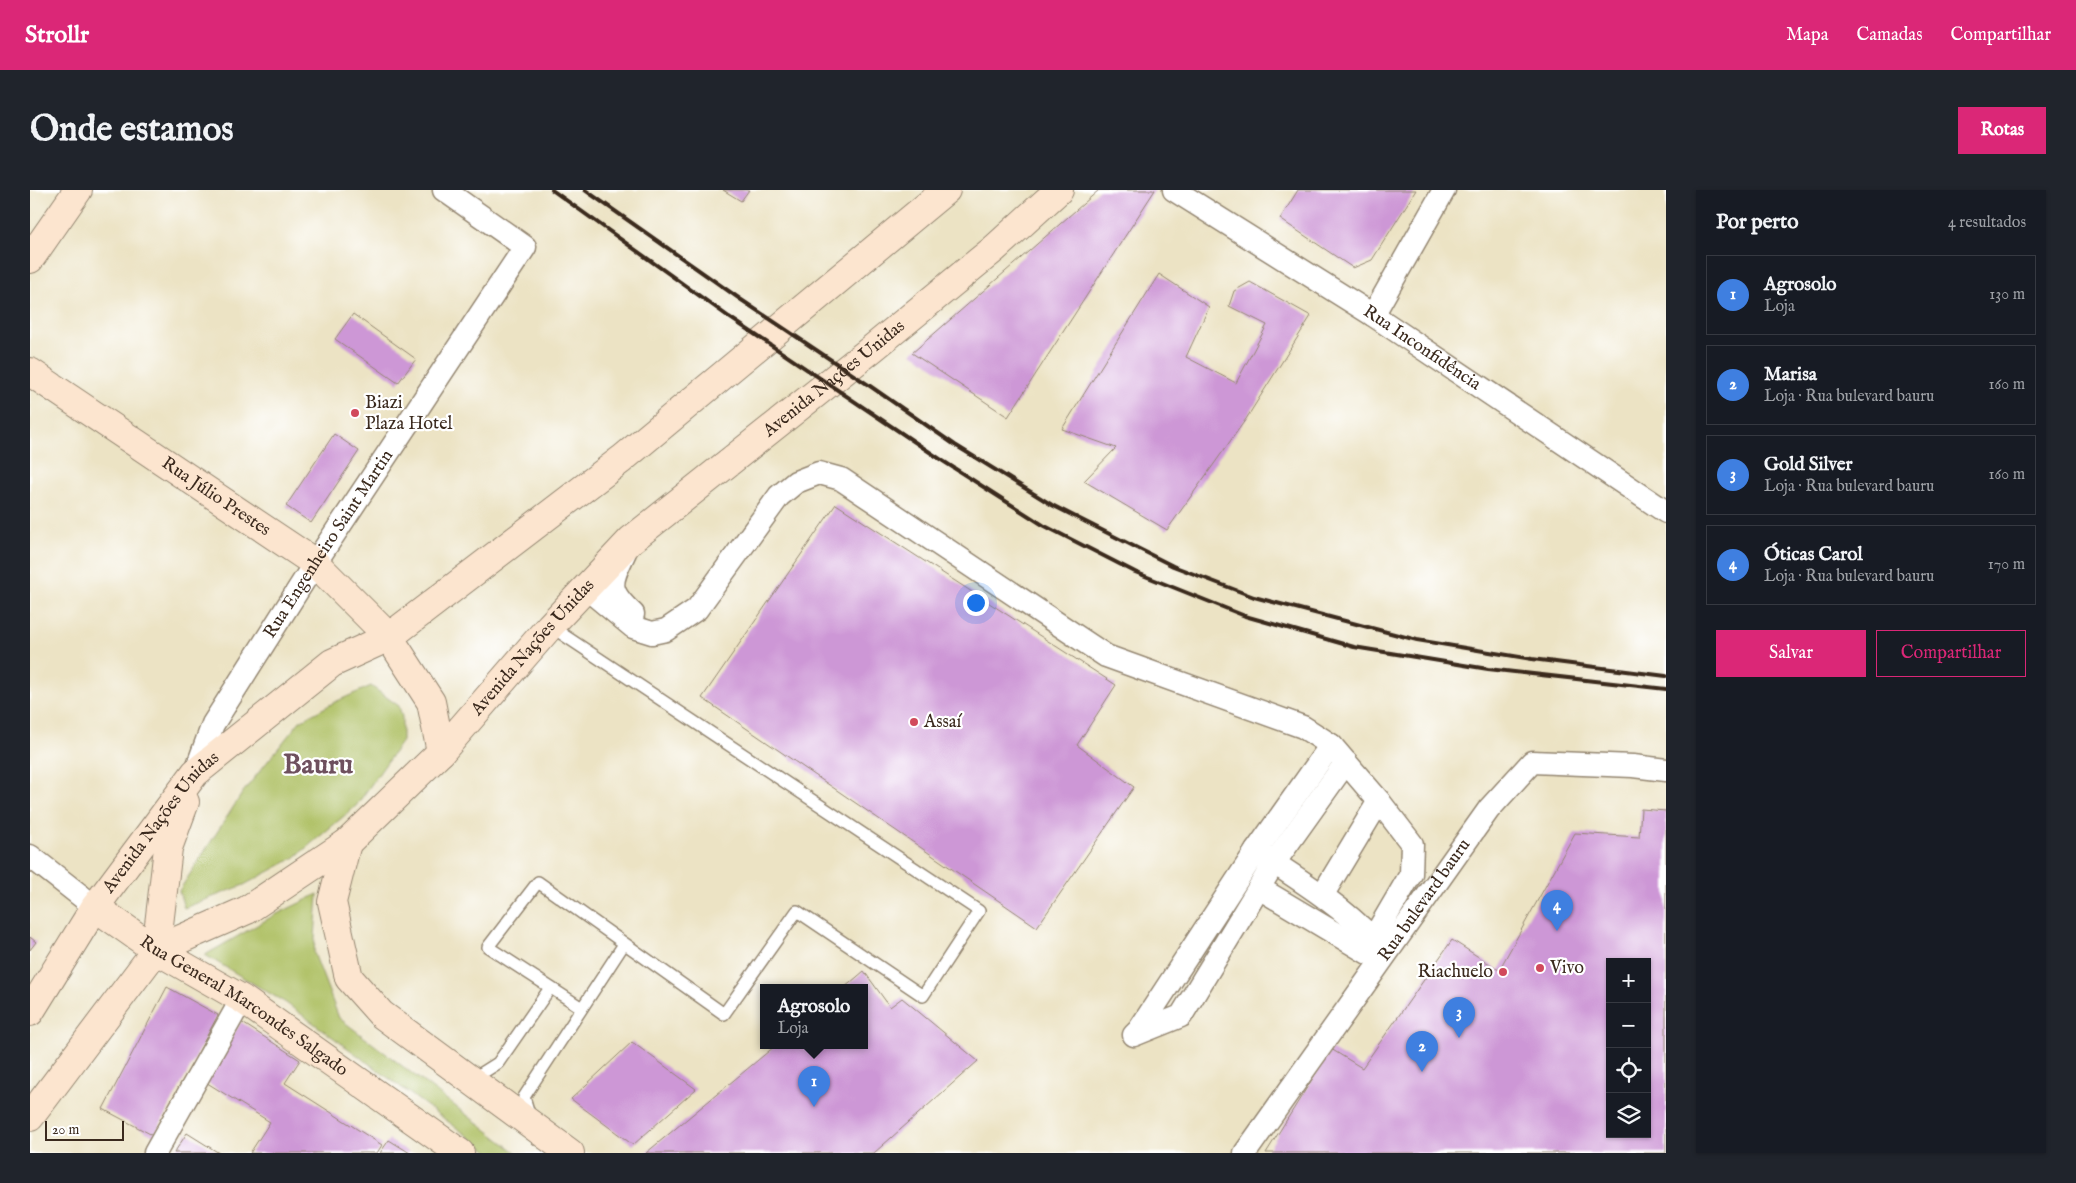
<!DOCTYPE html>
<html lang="pt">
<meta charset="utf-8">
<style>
:root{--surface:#171b24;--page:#20242c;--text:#f1f3f6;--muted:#9ea1a6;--line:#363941;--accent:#db2777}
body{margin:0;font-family:"IM FELL English",serif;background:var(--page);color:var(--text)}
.controls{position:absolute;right:15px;bottom:15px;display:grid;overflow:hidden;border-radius:0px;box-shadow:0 1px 4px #0004}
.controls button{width:45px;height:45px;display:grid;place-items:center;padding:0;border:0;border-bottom:1px solid var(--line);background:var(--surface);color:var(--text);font:25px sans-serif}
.scale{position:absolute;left:15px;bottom:12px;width:79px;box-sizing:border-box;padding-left:5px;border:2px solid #3b2a1e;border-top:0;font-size:14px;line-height:18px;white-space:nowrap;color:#3b2a1e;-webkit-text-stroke:4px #fff;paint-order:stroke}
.you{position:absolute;left:945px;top:412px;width:18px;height:18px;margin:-12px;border:4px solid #fff;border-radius:50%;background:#1a73e8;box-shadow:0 0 0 8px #1a73e833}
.badge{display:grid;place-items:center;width:32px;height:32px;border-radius:50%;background:var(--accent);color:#fff;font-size:16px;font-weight:700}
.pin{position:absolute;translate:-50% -41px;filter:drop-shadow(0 1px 2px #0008)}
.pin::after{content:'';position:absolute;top:26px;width:18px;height:15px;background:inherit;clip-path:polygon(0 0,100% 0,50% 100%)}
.popup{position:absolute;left:730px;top:794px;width:108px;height:65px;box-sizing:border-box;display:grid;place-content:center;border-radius:0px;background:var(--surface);filter:drop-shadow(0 1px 4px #0005);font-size:16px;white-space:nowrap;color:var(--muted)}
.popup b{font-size:19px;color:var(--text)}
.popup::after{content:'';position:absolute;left:50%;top:100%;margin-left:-10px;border:10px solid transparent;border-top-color:var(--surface)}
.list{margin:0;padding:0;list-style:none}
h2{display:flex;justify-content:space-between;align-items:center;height:65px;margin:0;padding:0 20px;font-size:21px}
h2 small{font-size:16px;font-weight:400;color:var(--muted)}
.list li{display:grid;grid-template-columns:32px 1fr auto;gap:15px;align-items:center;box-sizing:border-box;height:80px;margin:0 10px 10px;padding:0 10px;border:1px solid var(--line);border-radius:0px}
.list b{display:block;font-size:19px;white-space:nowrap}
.list p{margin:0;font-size:16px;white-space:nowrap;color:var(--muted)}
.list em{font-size:16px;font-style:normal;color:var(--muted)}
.actions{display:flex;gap:10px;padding:15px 20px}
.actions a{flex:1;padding:11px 0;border:1px solid var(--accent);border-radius:0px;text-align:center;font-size:18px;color:var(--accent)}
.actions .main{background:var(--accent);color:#fff}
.icon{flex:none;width:28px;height:28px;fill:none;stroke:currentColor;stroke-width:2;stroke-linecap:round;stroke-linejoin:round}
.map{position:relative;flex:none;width:1636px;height:963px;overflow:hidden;border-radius:0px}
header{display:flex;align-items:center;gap:30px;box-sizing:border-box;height:70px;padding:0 25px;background:var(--accent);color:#fff}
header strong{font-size:24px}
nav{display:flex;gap:28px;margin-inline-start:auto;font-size:18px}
.intro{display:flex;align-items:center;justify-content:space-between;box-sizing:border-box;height:120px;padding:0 30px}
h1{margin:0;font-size:35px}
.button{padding:12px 22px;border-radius:0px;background:var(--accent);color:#fff;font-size:18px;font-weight:700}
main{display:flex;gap:30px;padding:0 30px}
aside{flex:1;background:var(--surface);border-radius:0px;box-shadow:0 1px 4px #0004}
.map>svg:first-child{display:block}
.green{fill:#aec064;stroke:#747541}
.building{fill:#cd97d6;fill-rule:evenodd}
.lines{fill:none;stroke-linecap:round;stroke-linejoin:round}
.lane-casing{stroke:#948671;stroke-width:14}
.street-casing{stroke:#948671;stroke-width:25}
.secondary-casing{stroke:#948671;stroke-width:30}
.lane{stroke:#fff;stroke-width:11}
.street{stroke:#fff;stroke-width:22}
.secondary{stroke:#fce5cf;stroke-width:28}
.rail{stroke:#3b2a1e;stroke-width:4}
.poi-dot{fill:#d1495b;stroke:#fff;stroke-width:2}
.labels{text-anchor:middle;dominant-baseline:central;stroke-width:4.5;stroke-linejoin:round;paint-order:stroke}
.street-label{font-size:18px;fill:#3b2a1e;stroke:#fff}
.poi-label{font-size:18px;fill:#3b2a1e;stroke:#fff;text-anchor:start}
.town-label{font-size:28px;font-weight:bold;fill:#6e505e;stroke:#fff}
</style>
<header>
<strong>Strollr</strong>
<nav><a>Mapa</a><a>Camadas</a><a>Compartilhar</a></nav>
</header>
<div class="intro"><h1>Onde estamos</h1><a class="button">Rotas</a></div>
<main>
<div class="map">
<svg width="1636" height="963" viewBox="0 0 1636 963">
<rect width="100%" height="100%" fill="#fff"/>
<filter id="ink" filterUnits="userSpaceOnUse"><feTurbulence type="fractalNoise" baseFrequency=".02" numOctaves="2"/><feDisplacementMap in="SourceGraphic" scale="10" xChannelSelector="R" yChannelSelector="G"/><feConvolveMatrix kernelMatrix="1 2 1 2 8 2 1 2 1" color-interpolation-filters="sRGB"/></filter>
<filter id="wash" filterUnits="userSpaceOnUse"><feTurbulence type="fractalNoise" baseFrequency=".0096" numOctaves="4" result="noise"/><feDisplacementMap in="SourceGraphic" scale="20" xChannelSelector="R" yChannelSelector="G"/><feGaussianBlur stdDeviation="1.12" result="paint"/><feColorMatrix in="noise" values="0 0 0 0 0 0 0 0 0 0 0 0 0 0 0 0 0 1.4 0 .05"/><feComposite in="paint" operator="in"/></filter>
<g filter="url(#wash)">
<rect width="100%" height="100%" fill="#ece3c4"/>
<path class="green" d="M341,496L369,516L372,527V551L326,616L264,668L214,695L154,718L149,701L213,602L270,531L305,512Z
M288,704L284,763L309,828L487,963H461L256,813L175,765L243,726Z"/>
<g id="blocks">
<path class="building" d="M693,0H719L711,11Z
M1069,0H1125L978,227L882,163Z
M1268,0H1386L1342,70L1323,78L1250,29Z
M1129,84L1179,117L1156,167L1206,193L1237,135L1199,116L1204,101L1220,92L1281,126L1216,229L1137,340L1054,291L1086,258L1032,239Z
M323,124L386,169L368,193L305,149Z
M304,244L329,261L281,333L256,316Z
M806,314L1086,495L1047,555L1104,597L1007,737L672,508Z
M1611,619L1636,621V963H1236L1301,859L1332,878L1422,750L1469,780L1545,643L1609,647ZM1580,772H1617V944H1580Z
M0,747L6,752L0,760Z
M834,781L860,817L872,808L948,871L844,963H616L745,856H834V798H814Z
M137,797L188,825L124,946L73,919Z
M211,832L270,870L255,893L352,955L347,963H220L240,932L174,891Z
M602,852L666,899L603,955L541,909Z
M157,943L189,963H144Z
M359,950L380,963H350Z"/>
</g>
</g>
<g filter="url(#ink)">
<use href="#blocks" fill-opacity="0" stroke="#948671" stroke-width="1"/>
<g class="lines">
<g class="lane-casing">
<path id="lane" d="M520,436L949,721L893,806L767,721L694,824L508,692L458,757L552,818
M441,890L468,873L520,798
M500,927L494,907L594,754"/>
</g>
<g class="street-casing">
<g id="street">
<path id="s1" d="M1144,0L1343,125L1636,322"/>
<path d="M1343,125L1414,0"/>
<path d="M595,362C580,393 576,399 603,424"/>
<path d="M556,398L603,437L622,443L636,440L667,419L749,306L766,292L789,283L811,289L1076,466L1273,537L1301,555L1349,611L1382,654L1381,684L1343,749C1308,713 1268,689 1226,661L1109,840L1104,845L1151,826L1244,673L1316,572"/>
<path id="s2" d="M165,583L183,534L285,373L495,57L414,0"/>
<path d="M1226,661L1301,555"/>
<path d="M0,666L65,717"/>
<path d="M1229,698L1338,763L1352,746"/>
<path d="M1293,704L1349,611"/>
<path d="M125,963L212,809"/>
<path id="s3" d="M1215,963L1459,619L1502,572L1603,576L1636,580"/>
</g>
</g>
<g class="secondary-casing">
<g id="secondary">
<path d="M0,69L48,0"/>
<path id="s4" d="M0,182L285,373L359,447L401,512L411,562"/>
<path d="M317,653L302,712L319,788L351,824L540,963"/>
<path id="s5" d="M65,717L126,760L212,809L430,963"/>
<path d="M126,760L138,658L155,612"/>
<path id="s6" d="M0,822L65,717L165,583L302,473L359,447L592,269L916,0"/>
<path id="s7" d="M0,927L126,760L217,720L317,653L411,562L520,436L601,350L843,158L964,59L1029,0"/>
</g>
</g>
<use href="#lane" class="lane"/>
<use href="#street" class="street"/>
<use href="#secondary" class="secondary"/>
<path class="rail" d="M522,0L699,127L913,271L1013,335L1105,382L1215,426L1324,457L1458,479L1636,499
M555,0L710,109L840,196L925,255L1022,315L1143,376L1224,407L1387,450L1502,469L1636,486"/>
</g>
</g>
<g class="poi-dot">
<circle cx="325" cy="223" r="5"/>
<circle cx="884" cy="532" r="5"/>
<circle cx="1510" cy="778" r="5"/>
<circle cx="1473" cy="782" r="5"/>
</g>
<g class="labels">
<g class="street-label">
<text stroke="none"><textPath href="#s1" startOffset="294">Rua Inconfidência</textPath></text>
<text stroke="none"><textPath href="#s7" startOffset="1104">Avenida Nações Unidas</textPath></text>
<text stroke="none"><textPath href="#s4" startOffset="224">Rua Júlio Prestes</textPath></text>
<text stroke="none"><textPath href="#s2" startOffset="266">Rua Engenheiro Saint Martin</textPath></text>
<text stroke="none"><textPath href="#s7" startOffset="699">Avenida Nações Unidas</textPath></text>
<text stroke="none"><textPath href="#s6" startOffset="231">Avenida Nações Unidas</textPath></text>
<text stroke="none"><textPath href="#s3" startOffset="310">Rua bulevard bauru</textPath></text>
<text stroke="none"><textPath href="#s5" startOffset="179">Rua General Marcondes Salgado</textPath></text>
</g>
<g class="poi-label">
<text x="335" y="213">Biazi<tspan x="335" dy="21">Plaza Hotel</tspan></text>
<text x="894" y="532">Assaí</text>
<text x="1520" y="778">Vivo</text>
<text x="1463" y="782" text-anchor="end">Riachuelo</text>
</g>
<g class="town-label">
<text x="288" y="575">Bauru</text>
</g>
</g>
</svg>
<div class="controls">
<button>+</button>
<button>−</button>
<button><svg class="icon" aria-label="locate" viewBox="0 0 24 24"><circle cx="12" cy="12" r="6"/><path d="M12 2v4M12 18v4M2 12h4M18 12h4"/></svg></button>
<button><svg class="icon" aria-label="layers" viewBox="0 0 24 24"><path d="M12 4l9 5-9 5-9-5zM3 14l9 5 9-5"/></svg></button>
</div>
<div class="scale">20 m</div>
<div class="you"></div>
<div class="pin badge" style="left:784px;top:917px;background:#3f7fe0">1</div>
<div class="popup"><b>Agrosolo</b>Loja</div>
<div class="pin badge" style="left:1392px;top:882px;background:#3f7fe0">2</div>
<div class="pin badge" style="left:1429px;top:848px;background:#3f7fe0">3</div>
<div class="pin badge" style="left:1527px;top:741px;background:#3f7fe0">4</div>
</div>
<aside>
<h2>Por perto<small>4 resultados</small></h2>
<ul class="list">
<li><span class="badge" style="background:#3f7fe0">1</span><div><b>Agrosolo</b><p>Loja</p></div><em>130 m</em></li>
<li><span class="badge" style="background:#3f7fe0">2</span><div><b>Marisa</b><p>Loja · Rua bulevard bauru</p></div><em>160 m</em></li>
<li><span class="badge" style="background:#3f7fe0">3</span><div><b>Gold Silver</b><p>Loja · Rua bulevard bauru</p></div><em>160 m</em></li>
<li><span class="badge" style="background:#3f7fe0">4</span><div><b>Óticas Carol</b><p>Loja · Rua bulevard bauru</p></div><em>170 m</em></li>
</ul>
<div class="actions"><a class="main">Salvar</a><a>Compartilhar</a></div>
</aside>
</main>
